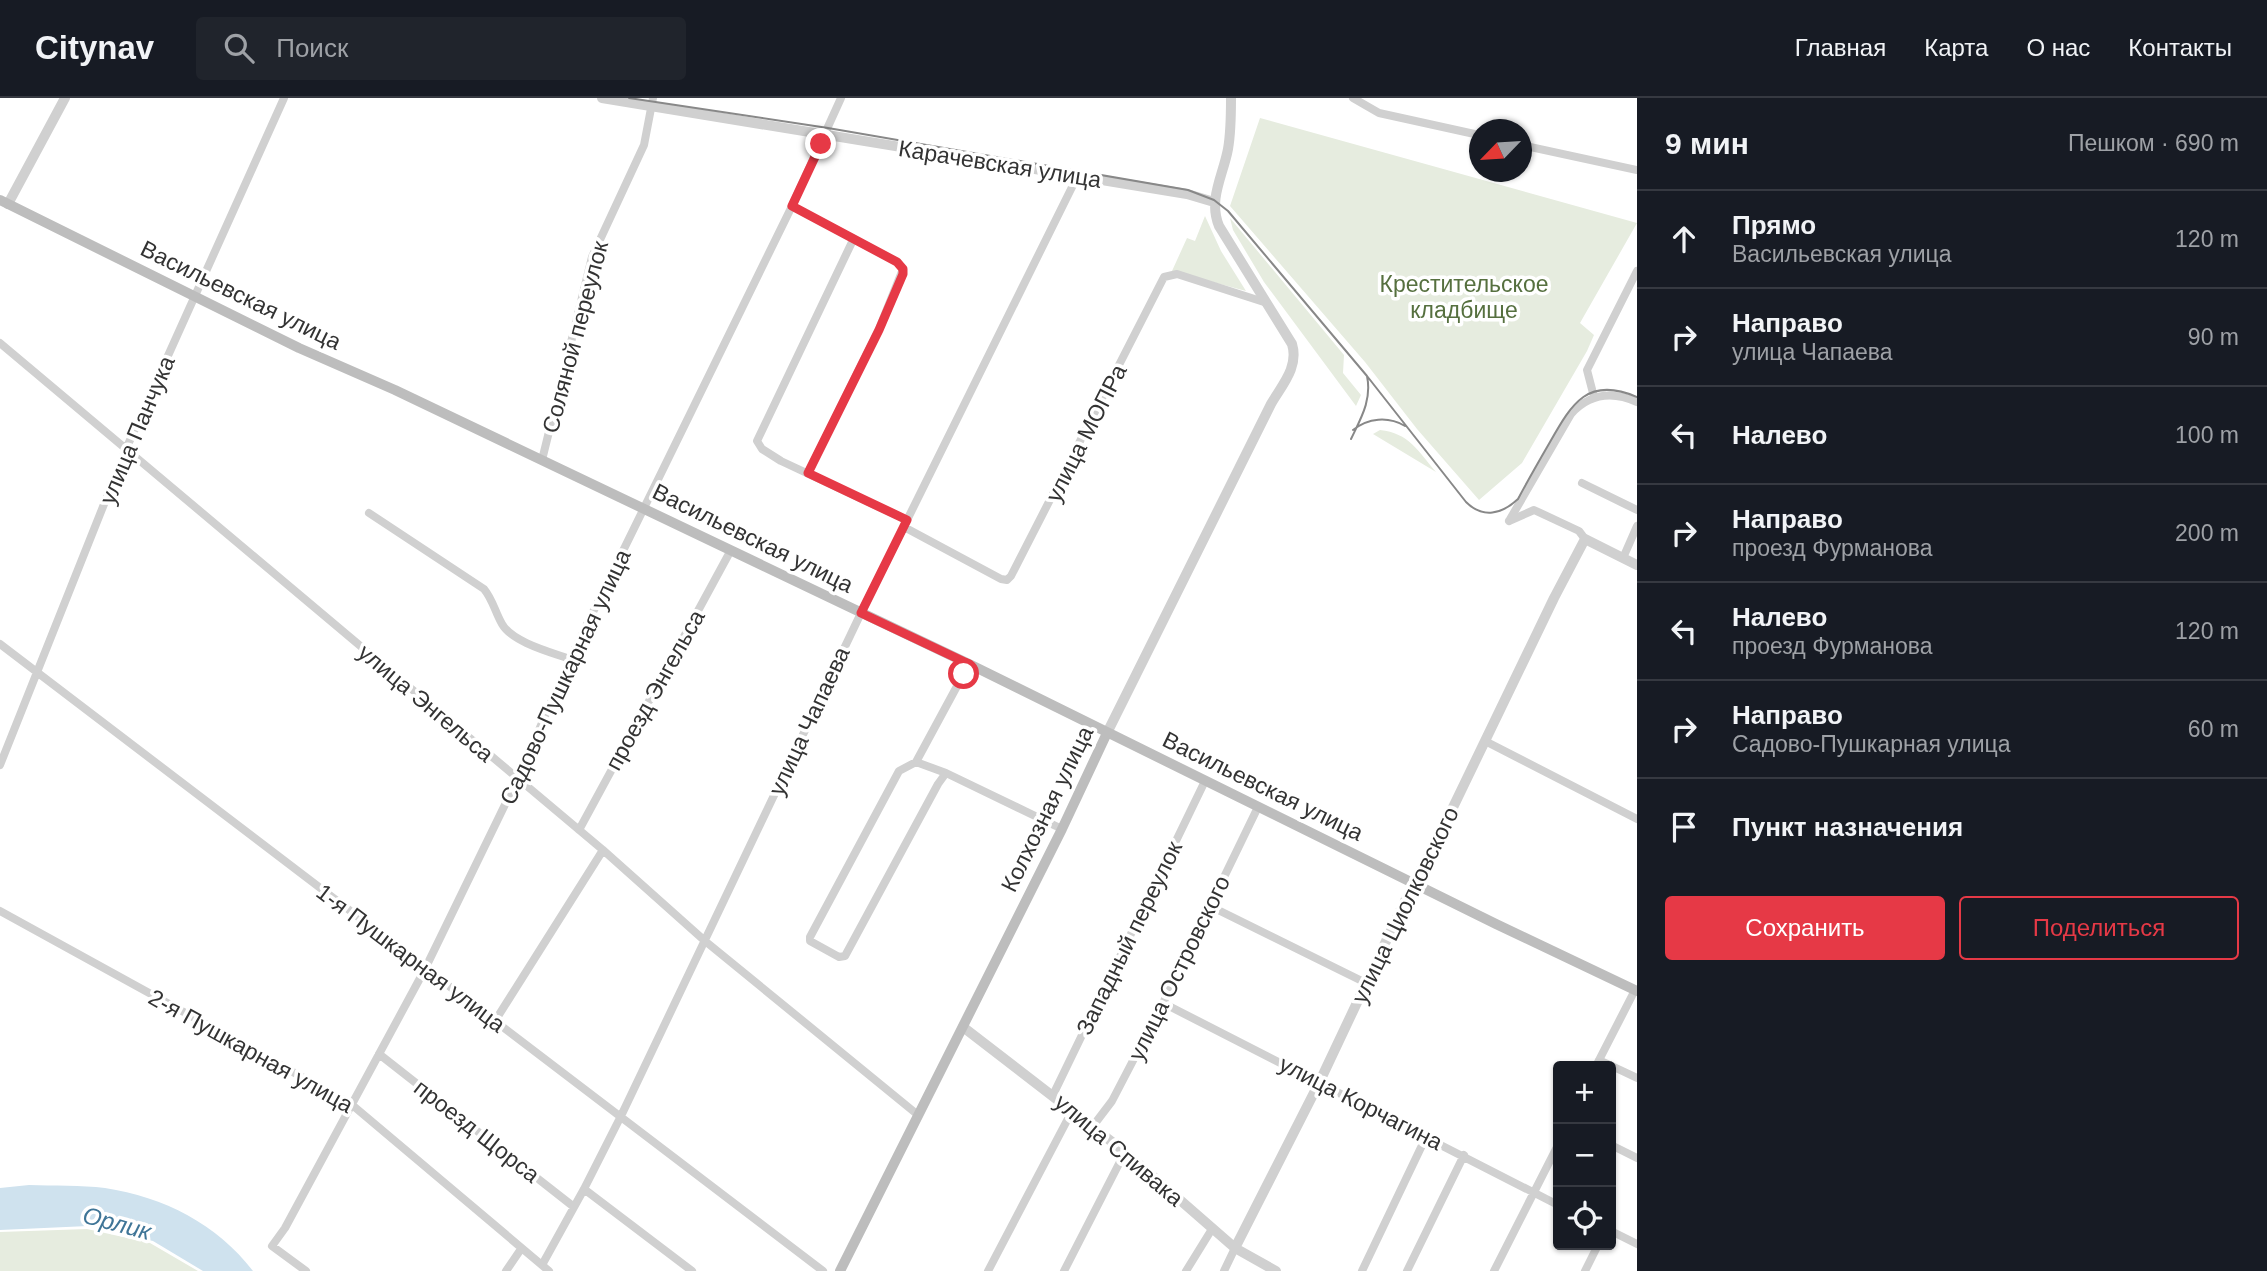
<!DOCTYPE html>
<html lang="ru">
<meta charset="utf-8">
<style>
:root{--surface:#171b24;--page:#20242c;--text:#f1f3f6;--muted:#9ea1a6;--line:#363941;--accent:#e63946}
body{margin:0;font-family:Helvetica,sans-serif;background:var(--page);color:var(--text)}
.controls{position:absolute;right:21px;bottom:21px;display:grid;overflow:hidden;border-radius:7px;box-shadow:0 2px 5px #0004}
.controls button{width:63px;height:63px;display:grid;place-items:center;padding:0;border:0;border-bottom:2px solid var(--line);background:var(--surface);color:var(--text);font:35px sans-serif}
.compass{position:absolute;left:1469px;top:21px;width:63px;height:63px;border-radius:50%;background:var(--surface);box-shadow:0 2px 5px #0004;rotate:245deg}
.stop{position:absolute;width:21px;height:21px;margin:-16px;border:5px solid #e63946;border-radius:50%;background:#fff}
.stop.end{background:#e63946;border-color:#fff;box-shadow:0 2px 7px #0008}
.list{margin:0;padding:0;list-style:none}
h2{display:flex;justify-content:space-between;align-items:center;height:91px;margin:0;padding:0 28px;font-size:30px}
h2 small{font-size:23px;font-weight:400;color:var(--muted)}
.list li{display:grid;grid-template-columns:46px 1fr auto;gap:21px;align-items:center;box-sizing:border-box;height:98px;padding:0 28px;border-top:2px solid var(--line)}
.list b{display:block;font-size:26px;white-space:nowrap}
.list p{margin:0;font-size:23px;white-space:nowrap;color:var(--muted)}
.list em{font-size:23px;font-style:normal;color:var(--muted)}
.actions{display:flex;gap:14px;padding:21px 28px}
.actions a{flex:1;padding:16px 0;border:2px solid var(--accent);border-radius:7px;text-align:center;font-size:24px;color:var(--accent)}
.actions .main{background:var(--accent);color:#fff}
.icon{flex:none;width:38px;height:38px;fill:none;stroke:currentColor;stroke-width:2;stroke-linecap:round;stroke-linejoin:round}
.map{position:relative;flex:none;width:1637px;height:1173px;overflow:hidden}
header{display:flex;align-items:center;gap:42px;box-sizing:border-box;height:98px;padding:0 35px;background:var(--surface);border-bottom:2px solid var(--line)}
header strong{font-size:33px}
nav{display:flex;gap:38px;margin-inline-start:auto;font-size:24px}
.search{width:490px;height:63px;background:var(--page);display:flex;align-items:center;gap:18px;box-sizing:border-box;padding:0 24px;border-radius:7px;color:var(--muted);font-size:26px}
main{display:flex}
aside{flex:1;background:var(--surface)}
.map>svg:first-child{display:block}
.green{fill:#e6ecdf}
.water{fill:#cfe2ee}
.lines{fill:none;stroke-linecap:round;stroke-linejoin:round}
.minor{stroke:#d0d0d0;stroke-width:8}
.tertiary{stroke:#d0d0d0;stroke-width:10}
.secondary{stroke:#bdbdbd;stroke-width:10}
.tram{stroke:#888;stroke-width:2}
.route{stroke:#e63946;stroke-width:9}
.labels{text-anchor:middle;dominant-baseline:central;stroke-width:7;stroke-linejoin:round;paint-order:stroke}
.street-label{font-size:23px;fill:#333;stroke:#fff}
.park-label{font-size:23px;fill:#56703f;stroke:#fff}
.water-label{font-size:24px;font-style:italic;fill:#3f7597;stroke:#fff}
</style>
<header>
<strong>Citynav</strong>
<div class="search"><svg class="icon" aria-label="search" viewBox="0 0 24 24"><circle cx="10" cy="10" r="6"/><path d="M15 15l6 6"/></svg>Поиск</div>
<nav><a>Главная</a><a>Карта</a><a>О нас</a><a>Контакты</a></nav>
</header>
<main>
<div class="map">
<svg width="1637" height="1173" viewBox="0 0 1637 1173">
<rect width="100%" height="100%" fill="#fff"/>
<path class="green" d="M1260,20L1637,125L1580,225L1594,237L1587,253L1522,365L1479,402L1417,331L1365,264L1230,108Z
M1205,118L1221,153L1246,193L1172,173L1187,140L1195,143Z
M1230,120L1344,257L1343,275L1361,297L1356,308L1264,184L1233,132Z
M1380,332C1409,335 1418,353 1436,374L1373,336Z
M87,1131L150,1145L198,1173H0V1134Z"/>
<path class="water" d="M29,1087C54,1088 81,1087 105,1090C164,1099 217,1126 253,1173H203L153,1143L88,1128L0,1132V1090Z"/>
<g class="lines">
<path class="minor" d="M1353,0L1379,15L1479,37
M1521,47L1637,72
M792,108L897,164L903,171L879,231L808,375
M853,142L757,343L762,351L781,363L907,422
M0,245L603,752L705,843L918,1017
M1594,299L1587,272L1637,173
M542,362L592,159L644,47L653,0
M1582,385L1637,412
M369,415L484,491C493,502 495,514 502,526C512,544 550,554 570,561
M1509,423L1571,316C1590,295 1612,293 1637,304
M1509,423L1534,412L1579,433L1585,441
M904,429L1001,481L1007,482L1011,478L1164,179L1177,176L1267,205
M1623,460L1637,428
M0,546L823,1173
M969,566L916,664L899,673L810,839V843L839,859L845,858L938,686L946,675L1062,731
M1485,643L1637,721
M916,664L946,675
M0,667L126,351L284,0
M579,732L731,452
M1210,808L1366,885
M0,813L351,1006L549,1173
M1163,905L1558,1107
M495,923L603,752
M379,956L574,1109
M1599,962L1637,980
M1596,968L1635,892
M1053,997L1205,683
M1093,1028L1112,1003L1163,905L1258,709
M1611,1047L1637,1060
M584,1091L692,1173
M1611,1133L1637,1146
M542,1167L584,1091L621,1018L861,515L1077,79
M306,1173L272,1148L285,1130L425,871L517,682L570,561L792,108L841,0
M506,1173L521,1151
M988,1173L1072,1013
M1064,1173L1125,1054
M1186,1173L1212,1131
M1224,1173L1235,1150
M1362,1173L1426,1039
M1407,1173L1464,1057
M1494,1173L1558,1047
M1585,1173L1598,1147"/>
<path class="tertiary" d="M602,0L1187,96L1214,104
M8,106L65,0
M1107,635L1271,306C1282,287 1299,269 1292,246L1219,128C1208,101 1223,78 1228,51C1231,34 1231,17 1231,0
M963,929L1125,1054L1235,1150L1276,1173
M1235,1150L1320,983L1413,786L1444,728L1554,500L1585,441L1637,467"/>
<path class="secondary" d="M0,102L299,250L395,292L969,566L1496,826L1637,893
M840,1173L1062,731L1107,635"/>
<path class="tram" d="M629,0L828,30L1188,92L1214,102L1228,113L1367,278L1466,404C1483,421 1502,416 1518,401C1528,382 1539,363 1550,344C1572,305 1588,278 1637,299
M1353,332C1368,320 1388,318 1405,328
M1351,341C1361,320 1372,302 1367,278"/>
</g>
<g class="lines">
<path class="route" d="M821,46L792,108L897,164L903,171V176L879,232L808,375L907,422L861,515L969,566L964,576"/>
</g>
<g class="labels">
<g class="street-label">
<text transform="translate(1000 66) rotate(9)">Карачевская улица</text>
<text transform="translate(241 197) rotate(26)">Васильевская улица</text>
<text transform="translate(575 239) rotate(-75)">Соляной переулок</text>
<text transform="translate(137 332) rotate(-67)">улица Панчука</text>
<text transform="translate(1086 335) rotate(-63)">улица МОПРа</text>
<text transform="translate(753 440) rotate(26)">Васильевская улица</text>
<text transform="translate(565 579) rotate(-65)">Садово-Пушкарная улица</text>
<text transform="translate(655 592) rotate(-61)">проезд Энгельса</text>
<text transform="translate(426 605) rotate(40)">улица Энгельса</text>
<text transform="translate(809 623) rotate(-65)">улица Чапаева</text>
<text transform="translate(1263 688) rotate(26)">Васильевская улица</text>
<text transform="translate(1047 711) rotate(-64)">Колхозная улица</text>
<text transform="translate(1405 807) rotate(-64)">улица Циолковского</text>
<text transform="translate(1129 840) rotate(-64)">Западный переулок</text>
<text transform="translate(411 860) rotate(37)">1-я Пушкарная улица</text>
<text transform="translate(1179 870) rotate(-64)">улица Островского</text>
<text transform="translate(251 953) rotate(29)">2-я Пушкарная улица</text>
<text transform="translate(1361 1005) rotate(27)">улица Корчагина</text>
<text transform="translate(477 1033) rotate(38)">проезд Щорса</text>
<text transform="translate(1119 1052) rotate(40)">улица Спивака</text>
</g>
<g class="park-label">
<text x="1464" y="186">Крестительское<tspan x="1464" dy="26">кладбище</tspan></text>
</g>
<g class="water-label">
<text transform="translate(117 1125) rotate(15)">Орлик</text>
</g>
</g>
</svg>
<div class="controls">
<button>+</button>
<button>−</button>
<button><svg class="icon" aria-label="locate" viewBox="0 0 24 24"><circle cx="12" cy="12" r="6"/><path d="M12 2v4M12 18v4M2 12h4M18 12h4"/></svg></button>
</div>
<svg class="compass" viewBox="-18 -18 36 36"><path d="M0-13l5 13h-10z" fill="#e53935"/><path d="M0 13l5-13h-10z" fill="#9ea1a6"/></svg>
<div class="stop" style="left:964px;top:576px"></div>
<div class="stop end" style="left:821px;top:46px"></div>
</div>
<aside>
<h2>9 мин<small>Пешком · 690 m</small></h2>
<ul class="list">
<li><svg class="icon" aria-label="ahead" viewBox="0 0 24 24"><path d="M12 20V5M6 11l6-6 6 6"/></svg><div><b>Прямо</b><p>Васильевская улица</p></div><em>120 m</em></li>
<li><svg class="icon" aria-label="right" viewBox="0 0 24 24"><path d="M7 20v-9h11M14 6l5 5-5 5"/></svg><div><b>Направо</b><p>улица Чапаева</p></div><em>90 m</em></li>
<li><svg class="icon" aria-label="left" viewBox="0 0 24 24"><path d="M17 20v-9H6M10 6l-5 5 5 5"/></svg><div><b>Налево</b></div><em>100 m</em></li>
<li><svg class="icon" aria-label="right" viewBox="0 0 24 24"><path d="M7 20v-9h11M14 6l5 5-5 5"/></svg><div><b>Направо</b><p>проезд Фурманова</p></div><em>200 m</em></li>
<li><svg class="icon" aria-label="left" viewBox="0 0 24 24"><path d="M17 20v-9H6M10 6l-5 5 5 5"/></svg><div><b>Налево</b><p>проезд Фурманова</p></div><em>120 m</em></li>
<li><svg class="icon" aria-label="right" viewBox="0 0 24 24"><path d="M7 20v-9h11M14 6l5 5-5 5"/></svg><div><b>Направо</b><p>Садово-Пушкарная улица</p></div><em>60 m</em></li>
<li><svg class="icon" aria-label="arrive" viewBox="0 0 24 24"><path d="M6 21V4h12l-3 4 3 4H6"/></svg><div><b>Пункт назначения</b></div></li>
</ul>
<div class="actions"><a class="main">Сохранить</a><a>Поделиться</a></div>
</aside>
</main>
